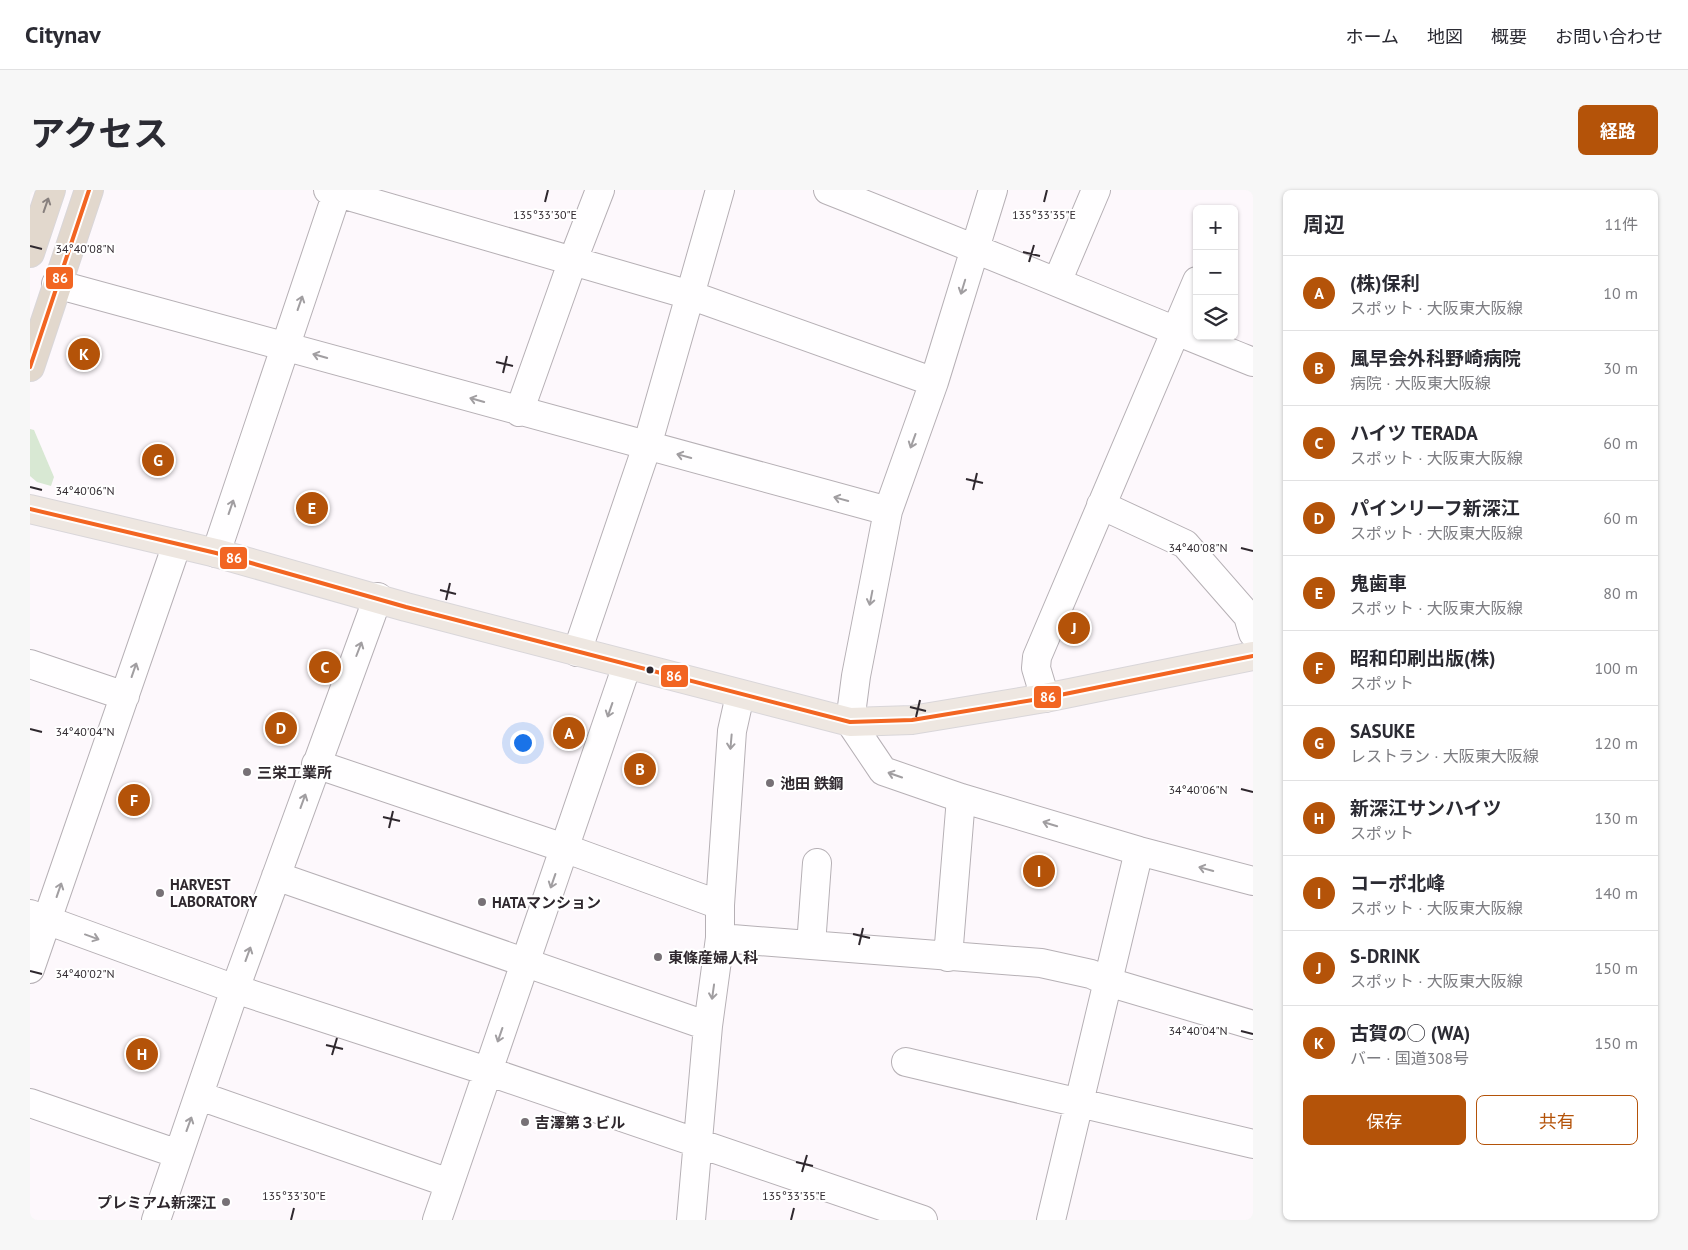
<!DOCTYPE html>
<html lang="ja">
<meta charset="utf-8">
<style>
:root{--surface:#fff;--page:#f7f7f7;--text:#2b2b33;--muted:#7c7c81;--line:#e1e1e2;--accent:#b45309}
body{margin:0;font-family:"PT Sans","Noto Sans JP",sans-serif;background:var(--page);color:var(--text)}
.controls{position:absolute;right:15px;top:15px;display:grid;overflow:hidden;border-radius:8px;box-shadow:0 1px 4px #0004}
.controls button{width:45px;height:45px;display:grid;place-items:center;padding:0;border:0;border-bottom:1px solid var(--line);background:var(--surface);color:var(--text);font:25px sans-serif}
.you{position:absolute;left:492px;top:552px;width:18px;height:18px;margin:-12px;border:4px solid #fff;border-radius:50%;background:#1a73e8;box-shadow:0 0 0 8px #1a73e833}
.badge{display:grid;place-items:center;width:32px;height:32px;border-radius:50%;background:var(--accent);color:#fff;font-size:16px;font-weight:700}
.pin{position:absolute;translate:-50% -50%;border:2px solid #fff;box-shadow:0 1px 5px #0006}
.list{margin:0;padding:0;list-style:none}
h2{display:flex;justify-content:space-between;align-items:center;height:65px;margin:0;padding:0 20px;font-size:21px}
h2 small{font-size:16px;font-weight:400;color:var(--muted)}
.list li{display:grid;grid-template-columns:32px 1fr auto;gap:15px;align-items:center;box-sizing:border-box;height:75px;padding:0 20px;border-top:1px solid var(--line)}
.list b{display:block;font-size:19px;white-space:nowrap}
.list p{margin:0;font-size:16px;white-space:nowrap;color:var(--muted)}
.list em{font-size:16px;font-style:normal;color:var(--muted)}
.actions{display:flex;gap:10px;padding:15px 20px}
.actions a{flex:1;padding:11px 0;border:1px solid var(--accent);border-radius:8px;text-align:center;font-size:18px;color:var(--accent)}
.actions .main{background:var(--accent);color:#fff}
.icon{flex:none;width:28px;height:28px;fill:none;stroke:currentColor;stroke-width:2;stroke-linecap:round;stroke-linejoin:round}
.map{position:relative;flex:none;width:1223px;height:1030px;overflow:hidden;border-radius:8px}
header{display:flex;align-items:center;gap:30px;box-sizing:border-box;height:70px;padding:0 25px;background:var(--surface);border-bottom:1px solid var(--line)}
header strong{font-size:24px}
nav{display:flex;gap:28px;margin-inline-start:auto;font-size:18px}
.intro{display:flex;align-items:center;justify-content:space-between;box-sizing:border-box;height:120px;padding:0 30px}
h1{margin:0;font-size:35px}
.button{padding:12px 22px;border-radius:8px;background:var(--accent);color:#fff;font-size:18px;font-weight:700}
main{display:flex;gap:30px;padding:0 30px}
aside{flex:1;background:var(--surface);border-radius:8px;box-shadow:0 1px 4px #0004}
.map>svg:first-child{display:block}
.green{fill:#d8e8d3}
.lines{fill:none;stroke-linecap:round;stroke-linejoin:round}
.minor-casing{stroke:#b6b0b5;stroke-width:30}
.major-casing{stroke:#d9d6d9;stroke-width:30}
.highway-casing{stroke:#d9d6d9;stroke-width:30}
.minor{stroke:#fffeff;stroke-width:28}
.major{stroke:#eee7e1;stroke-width:28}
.highway{stroke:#e2d8cd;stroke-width:28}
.bus-1-casing{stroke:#fff;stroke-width:8}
.bus-1{stroke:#f26522;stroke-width:4}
.oneway{stroke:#88807e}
.oneway2{stroke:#a19ea1}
.ticks{fill:none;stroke:#2f282e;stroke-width:2}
.bus-dot{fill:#2f282e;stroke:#fff;stroke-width:2}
.poi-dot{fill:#777176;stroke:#fff;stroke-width:2}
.labels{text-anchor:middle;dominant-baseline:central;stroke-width:4;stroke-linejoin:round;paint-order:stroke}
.poi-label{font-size:15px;font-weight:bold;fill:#2f282e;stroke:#fff;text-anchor:start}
.ticks-label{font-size:12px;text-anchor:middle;fill:#2f282e;stroke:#fff;stroke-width:4;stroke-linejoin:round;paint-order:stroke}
.line-badge{stroke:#fff;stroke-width:2}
.badge-label{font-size:14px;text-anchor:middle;font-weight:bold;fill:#fff}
</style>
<header>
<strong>Citynav</strong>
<nav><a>ホーム</a><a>地図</a><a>概要</a><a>お問い合わせ</a></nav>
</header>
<div class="intro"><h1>アクセス</h1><a class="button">経路</a></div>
<main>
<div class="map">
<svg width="1223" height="1030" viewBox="0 0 1223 1030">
<rect width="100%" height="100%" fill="#fdf8fc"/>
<path class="green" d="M0,239L4,240L24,287L21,296L7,292L0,286Z"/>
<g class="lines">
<g class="minor-casing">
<path id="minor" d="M298,0L660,105L904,192
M798,0C940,56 1081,115 1223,172
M963,0L904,192L858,321L826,486L820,532L853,581L931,608L1109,661L1223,691
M1027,92L1066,0
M26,94L858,321
M489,222L543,70L570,0
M1071,315L1155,354L1218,426L1223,443
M186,363L308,0
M547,462L617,256L690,0
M0,474L95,506
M1015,508L1006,478L1007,467L1167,91
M286,574L534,658L690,715
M246,686L678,836
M0,724L205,799L457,881L893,1030
M690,748L1011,773L1061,784L1078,792L1223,835
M781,755L787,673
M918,767L931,608
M0,779L147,354
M876,872L1223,954
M170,906L419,993
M0,913L148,964
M126,1030L205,799L348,407
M407,1030L597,475
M661,1030L678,836L690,748V715L702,541L710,505
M1021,1030L1109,661"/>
</g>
<g class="major-casing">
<path id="major" d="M0,319L186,363L376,417L820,532L882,530L1015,508L1223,466"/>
</g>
<g class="highway-casing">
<path id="highway" d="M0,63L21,0
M0,177L59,0"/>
</g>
<use href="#minor" class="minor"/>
<use href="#major" class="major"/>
<use href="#highway" class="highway"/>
<g class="bus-1-casing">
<path id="bus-1" d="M0,177L59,0
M0,319L186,363L376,417L820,532L882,530L1015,508L1223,466"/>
</g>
<use href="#bus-1" class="bus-1"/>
</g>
<defs><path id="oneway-shaft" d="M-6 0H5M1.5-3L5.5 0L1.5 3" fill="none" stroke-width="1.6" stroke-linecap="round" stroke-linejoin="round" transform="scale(1.25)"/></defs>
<use class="oneway" href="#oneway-shaft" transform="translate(16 15) rotate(-71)"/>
<g class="oneway2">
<use href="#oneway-shaft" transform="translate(933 97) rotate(107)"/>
<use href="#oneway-shaft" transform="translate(270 113) rotate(-71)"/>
<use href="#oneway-shaft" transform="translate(290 166) rotate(-164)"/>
<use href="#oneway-shaft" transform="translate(447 210) rotate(-164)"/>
<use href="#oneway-shaft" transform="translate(883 251) rotate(110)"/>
<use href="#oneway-shaft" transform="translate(654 266) rotate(-165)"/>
<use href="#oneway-shaft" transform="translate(811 309) rotate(-165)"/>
<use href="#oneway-shaft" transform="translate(201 317) rotate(-71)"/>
<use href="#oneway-shaft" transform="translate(841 408) rotate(101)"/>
<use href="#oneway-shaft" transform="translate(329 459) rotate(-69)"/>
<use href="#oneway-shaft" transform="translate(104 480) rotate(-71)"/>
<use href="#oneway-shaft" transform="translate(580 520) rotate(109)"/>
<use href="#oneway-shaft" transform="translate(701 552) rotate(95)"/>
<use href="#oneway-shaft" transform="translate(865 585) rotate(-161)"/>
<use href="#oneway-shaft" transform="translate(273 611) rotate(-70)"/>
<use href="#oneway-shaft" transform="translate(1020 634) rotate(-163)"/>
<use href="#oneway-shaft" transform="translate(1176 679) rotate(-165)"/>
<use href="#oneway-shaft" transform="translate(523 691) rotate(109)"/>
<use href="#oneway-shaft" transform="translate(29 700) rotate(-71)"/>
<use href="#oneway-shaft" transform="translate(62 747) rotate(20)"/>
<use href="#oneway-shaft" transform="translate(218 764) rotate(-70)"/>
<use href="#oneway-shaft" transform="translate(683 802) rotate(98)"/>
<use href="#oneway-shaft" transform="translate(470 845) rotate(109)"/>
<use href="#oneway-shaft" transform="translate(159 934) rotate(-70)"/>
</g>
<path class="ticks" d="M515,12L518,0M1014,12L1017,0M0,56L12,59M993,62L1010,66M999,72L1004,55M466,172L483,176M473,183L477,166M936,289L953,293M0,297L12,300M943,300L947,283M1211,358L1223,361M410,400L426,404M416,410L420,393M880,517L896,521M886,527L890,510M0,539L12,542M1211,599L1223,602M353,627L370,631M359,638L363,621M823,744L840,748M829,755L833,738M0,781L12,784M1211,841L1223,844M296,855L313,859M302,865L307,848M766,972L783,976M772,982L777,965M261,1030L264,1018M761,1030L764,1018"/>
<circle class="bus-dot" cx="620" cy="480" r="4.5"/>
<g class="poi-dot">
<circle cx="217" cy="582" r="5"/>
<circle cx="740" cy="593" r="5"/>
<circle cx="130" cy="703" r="5"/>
<circle cx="452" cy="712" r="5"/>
<circle cx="628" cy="767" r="5"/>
<circle cx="495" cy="932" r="5"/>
<circle cx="196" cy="1012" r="5"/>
</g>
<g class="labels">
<g class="poi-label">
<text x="227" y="582">三栄工業所</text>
<text x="750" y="593">池田 鉄鋼</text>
<text x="140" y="694">HARVEST<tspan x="140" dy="17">LABORATORY</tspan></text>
<text x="462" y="712">HATAマンション</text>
<text x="638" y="767">東條産婦人科</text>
<text x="505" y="932">吉澤第３ビル</text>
<text x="186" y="1012" text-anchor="end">プレミアム新深江</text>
</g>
</g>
<g class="ticks-label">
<text x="515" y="29">135°33'30"E</text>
<text x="1014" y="29">135°33'35"E</text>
<text x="55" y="63">34°40'08"N</text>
<text x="55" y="305">34°40'06"N</text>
<text x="1168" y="362">34°40'08"N</text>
<text x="55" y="546">34°40'04"N</text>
<text x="1168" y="604">34°40'06"N</text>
<text x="55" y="788">34°40'02"N</text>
<text x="1168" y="845">34°40'04"N</text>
<text x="264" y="1010">135°33'30"E</text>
<text x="764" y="1010">135°33'35"E</text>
</g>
<g class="line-badge">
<rect x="15" y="76" width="29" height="24" rx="5" fill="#f26522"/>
<rect x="189" y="356" width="29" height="24" rx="5" fill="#f26522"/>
<rect x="630" y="474" width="29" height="24" rx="5" fill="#f26522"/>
<rect x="1003" y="495" width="29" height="24" rx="5" fill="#f26522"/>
</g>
<g class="badge-label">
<text x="30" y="93">86</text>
<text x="204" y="373">86</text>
<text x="644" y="491">86</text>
<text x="1018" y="512">86</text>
</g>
</svg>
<div class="controls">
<button>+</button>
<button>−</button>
<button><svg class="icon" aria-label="layers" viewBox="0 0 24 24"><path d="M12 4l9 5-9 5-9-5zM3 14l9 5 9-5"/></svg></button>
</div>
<div class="you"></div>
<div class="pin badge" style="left:539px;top:543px">A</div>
<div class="pin badge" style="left:610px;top:579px">B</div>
<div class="pin badge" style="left:295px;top:477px">C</div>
<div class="pin badge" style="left:251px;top:538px">D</div>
<div class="pin badge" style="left:282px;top:318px">E</div>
<div class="pin badge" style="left:104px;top:610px">F</div>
<div class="pin badge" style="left:128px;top:270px">G</div>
<div class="pin badge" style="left:112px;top:864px">H</div>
<div class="pin badge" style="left:1009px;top:681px">I</div>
<div class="pin badge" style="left:1044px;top:438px">J</div>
<div class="pin badge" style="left:54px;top:164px">K</div>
</div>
<aside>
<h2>周辺<small>11件</small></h2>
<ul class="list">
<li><span class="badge">A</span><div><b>(株)保利</b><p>スポット · 大阪東大阪線</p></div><em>10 m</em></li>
<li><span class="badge">B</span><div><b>風早会外科野崎病院</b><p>病院 · 大阪東大阪線</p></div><em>30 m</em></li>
<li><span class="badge">C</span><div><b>ハイツ TERADA</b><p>スポット · 大阪東大阪線</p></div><em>60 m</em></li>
<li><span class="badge">D</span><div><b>パインリーフ新深江</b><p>スポット · 大阪東大阪線</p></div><em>60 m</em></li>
<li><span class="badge">E</span><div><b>鬼歯車</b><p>スポット · 大阪東大阪線</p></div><em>80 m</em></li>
<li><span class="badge">F</span><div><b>昭和印刷出版(株)</b><p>スポット</p></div><em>100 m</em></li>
<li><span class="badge">G</span><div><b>SASUKE</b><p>レストラン · 大阪東大阪線</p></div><em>120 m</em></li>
<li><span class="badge">H</span><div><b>新深江サンハイツ</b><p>スポット</p></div><em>130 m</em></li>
<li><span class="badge">I</span><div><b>コーポ北峰</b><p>スポット · 大阪東大阪線</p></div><em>140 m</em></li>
<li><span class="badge">J</span><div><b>S-DRINK</b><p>スポット · 大阪東大阪線</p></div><em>150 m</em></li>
<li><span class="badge">K</span><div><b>古賀の◯ (WA)</b><p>バー · 国道308号</p></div><em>150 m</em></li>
</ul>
<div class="actions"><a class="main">保存</a><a>共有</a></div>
</aside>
</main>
